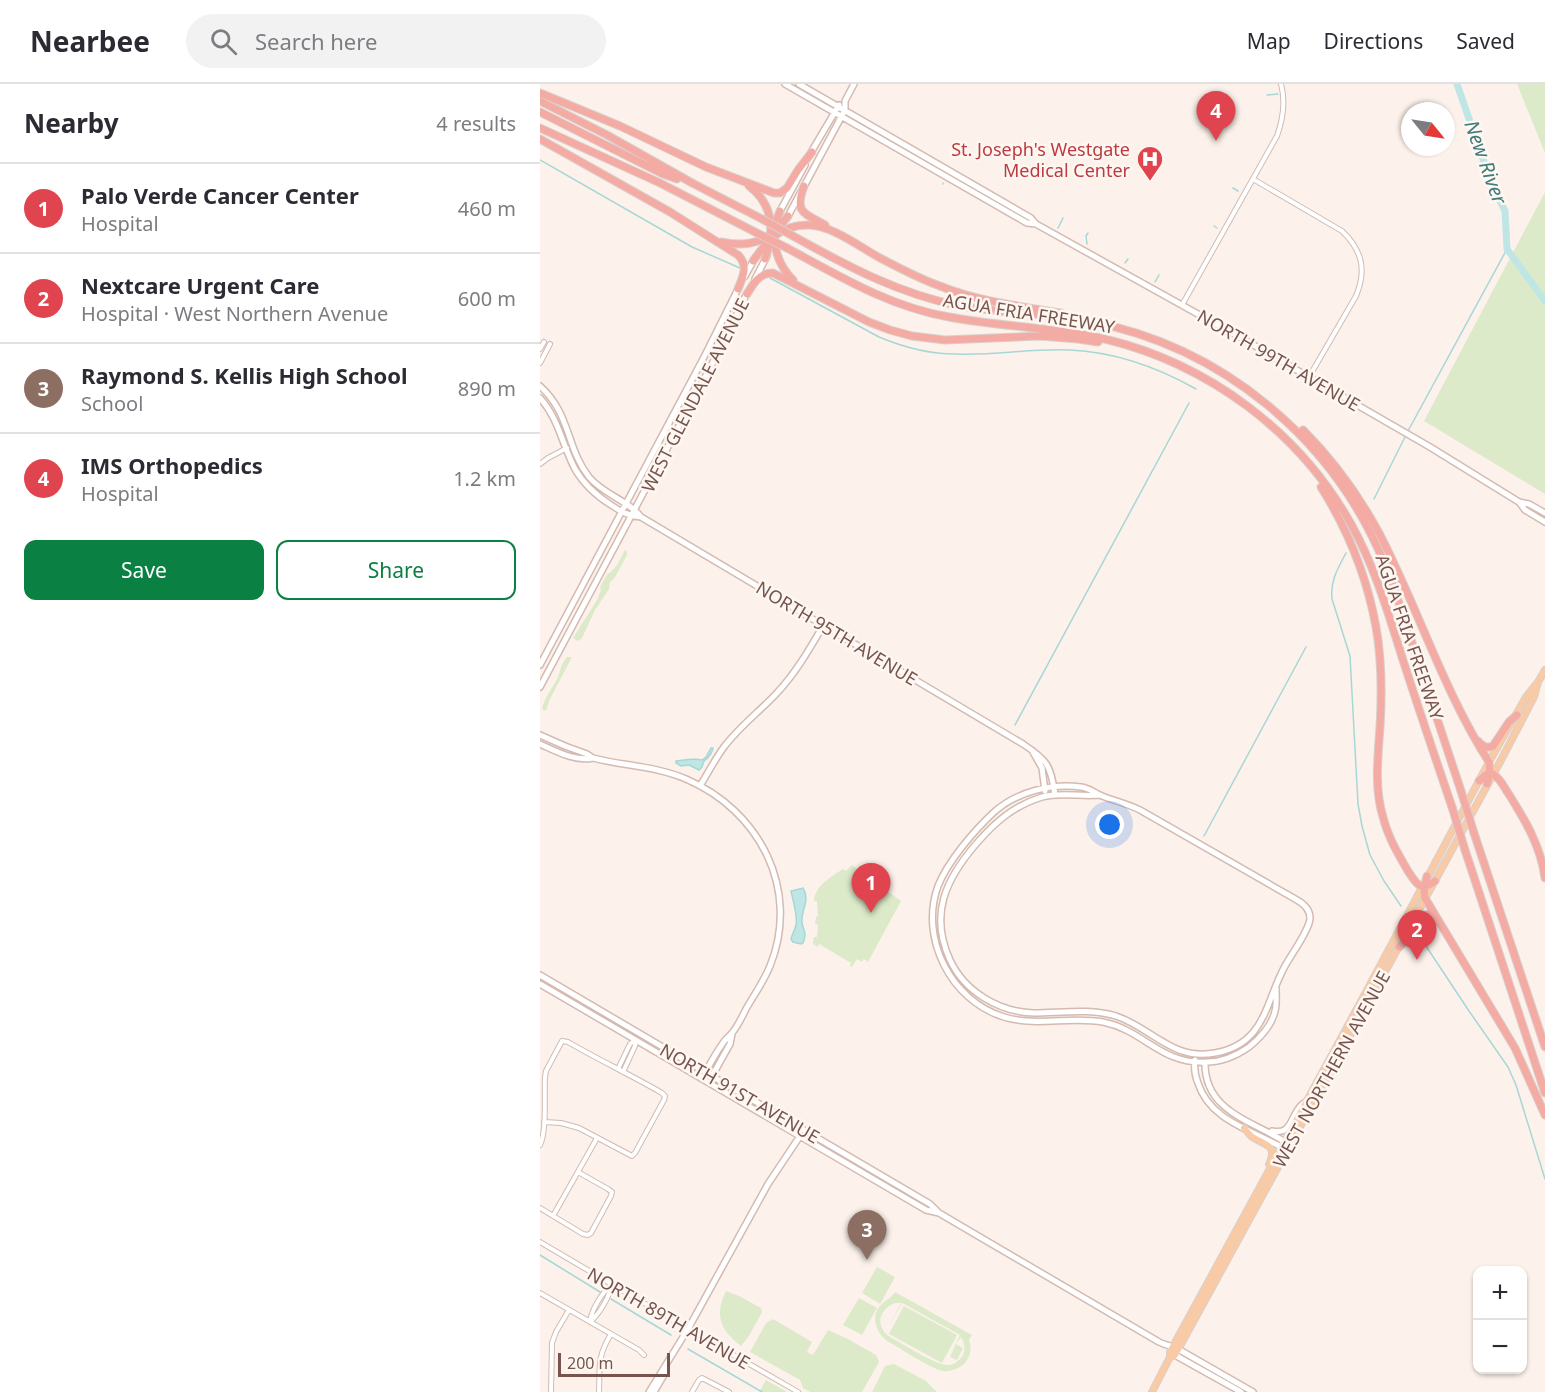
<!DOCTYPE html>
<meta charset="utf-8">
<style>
:root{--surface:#fff;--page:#f2f2f3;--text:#2b2b33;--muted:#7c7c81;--line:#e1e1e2;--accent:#0b8043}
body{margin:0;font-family:"Noto Sans",sans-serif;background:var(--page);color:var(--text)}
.controls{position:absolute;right:18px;bottom:18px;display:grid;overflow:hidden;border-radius:12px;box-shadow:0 2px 4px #0004}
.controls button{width:54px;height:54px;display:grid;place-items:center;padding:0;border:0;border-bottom:2px solid var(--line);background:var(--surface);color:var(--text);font:30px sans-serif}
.compass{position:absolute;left:861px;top:18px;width:54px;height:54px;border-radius:50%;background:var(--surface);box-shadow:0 2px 4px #0004;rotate:120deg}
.scale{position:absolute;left:18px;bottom:15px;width:112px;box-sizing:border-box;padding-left:6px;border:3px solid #77554e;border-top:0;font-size:16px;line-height:21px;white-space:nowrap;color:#77554e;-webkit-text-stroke:4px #fef7f1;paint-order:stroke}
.you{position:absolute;left:570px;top:741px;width:21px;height:21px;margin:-15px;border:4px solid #fff;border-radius:50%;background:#1a73e8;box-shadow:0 0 0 9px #1a73e833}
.badge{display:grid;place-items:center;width:39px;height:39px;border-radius:50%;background:var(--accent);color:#fff;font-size:20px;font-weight:700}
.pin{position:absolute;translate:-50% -50px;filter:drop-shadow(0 2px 3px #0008)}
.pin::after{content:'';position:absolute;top:32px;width:21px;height:18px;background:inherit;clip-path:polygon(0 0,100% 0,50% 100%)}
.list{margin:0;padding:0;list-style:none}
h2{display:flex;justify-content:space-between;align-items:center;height:78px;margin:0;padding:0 24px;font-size:26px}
h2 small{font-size:20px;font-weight:400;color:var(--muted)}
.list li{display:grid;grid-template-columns:39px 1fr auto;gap:18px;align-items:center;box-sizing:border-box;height:90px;padding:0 24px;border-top:2px solid var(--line)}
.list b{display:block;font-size:22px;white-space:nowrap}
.list p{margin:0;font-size:20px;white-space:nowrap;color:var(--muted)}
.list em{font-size:20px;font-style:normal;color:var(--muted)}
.actions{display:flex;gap:12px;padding:18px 24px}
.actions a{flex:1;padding:14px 0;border:2px solid var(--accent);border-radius:12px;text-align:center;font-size:21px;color:var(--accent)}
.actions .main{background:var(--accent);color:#fff}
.icon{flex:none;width:33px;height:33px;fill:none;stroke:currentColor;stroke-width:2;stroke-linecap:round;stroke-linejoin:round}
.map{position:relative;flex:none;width:1005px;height:1308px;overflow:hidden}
header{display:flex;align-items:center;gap:36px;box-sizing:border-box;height:84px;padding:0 30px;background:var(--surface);border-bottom:2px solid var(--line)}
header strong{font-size:28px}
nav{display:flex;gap:33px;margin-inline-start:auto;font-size:21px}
.search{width:420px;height:54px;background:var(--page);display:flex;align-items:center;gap:15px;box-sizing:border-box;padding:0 21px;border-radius:33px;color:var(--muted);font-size:22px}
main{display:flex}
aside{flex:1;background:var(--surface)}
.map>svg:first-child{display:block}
.green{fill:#dceac9;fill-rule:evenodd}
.water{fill:#bfe6e5;stroke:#a6d7d6;stroke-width:1.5}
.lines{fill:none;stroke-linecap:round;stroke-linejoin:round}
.stream{stroke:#a6d7d6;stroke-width:1.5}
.river{stroke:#bfe6e5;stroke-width:7}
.street-casing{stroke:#d1bbb3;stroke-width:6}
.secondary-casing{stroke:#d4bab0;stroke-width:8}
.primary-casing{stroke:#d9cfcd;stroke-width:8}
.highway-casing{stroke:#d9cfcd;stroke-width:9}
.street{stroke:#fff;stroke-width:4}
.secondary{stroke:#fff;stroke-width:5}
.primary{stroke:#f8cba6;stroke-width:6}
.highway{stroke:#f4aba4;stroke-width:7}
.highway-bridge-casing{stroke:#d9cfcd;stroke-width:9;stroke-linecap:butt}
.highway-bridge{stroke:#f4aba4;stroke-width:7}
.labels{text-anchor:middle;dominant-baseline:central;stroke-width:5;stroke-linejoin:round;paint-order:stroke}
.health-label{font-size:18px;fill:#be3a42;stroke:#fef7f1;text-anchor:end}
.street-label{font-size:18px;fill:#77554e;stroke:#fef7f1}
.water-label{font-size:20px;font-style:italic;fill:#417b7b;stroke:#fef7f1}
</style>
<header>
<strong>Nearbee</strong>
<div class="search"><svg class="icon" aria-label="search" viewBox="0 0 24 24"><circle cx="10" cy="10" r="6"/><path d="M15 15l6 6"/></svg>Search here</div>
<nav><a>Map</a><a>Directions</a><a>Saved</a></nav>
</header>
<main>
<aside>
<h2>Nearby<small>4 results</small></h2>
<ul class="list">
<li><span class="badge" style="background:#e0444e">1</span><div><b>Palo Verde Cancer Center</b><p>Hospital</p></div><em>460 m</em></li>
<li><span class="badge" style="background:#e0444e">2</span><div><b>Nextcare Urgent Care</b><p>Hospital · West Northern Avenue</p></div><em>600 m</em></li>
<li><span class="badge" style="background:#8d6e63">3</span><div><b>Raymond S. Kellis High School</b><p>School</p></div><em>890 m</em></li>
<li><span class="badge" style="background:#e0444e">4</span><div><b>IMS Orthopedics</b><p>Hospital</p></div><em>1.2 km</em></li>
</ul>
<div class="actions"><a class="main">Save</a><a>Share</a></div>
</aside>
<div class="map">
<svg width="1005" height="1308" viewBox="0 0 1005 1308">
<rect width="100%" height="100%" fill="#fcf2eb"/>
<path class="green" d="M977,0H1005V69Z
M1005,108V410L884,337Z
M85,466L87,467V471L74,495L70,498L69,505L55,526L42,554L38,557L33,554L57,516L61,506L60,503L68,489H70L77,481Z
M27,573H32L10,615L6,626L4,627L2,625C4,614 12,605 17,595C21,587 20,581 27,573Z
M312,781L361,817L328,878L324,875L322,878L317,875L312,883L310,882L311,879L279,860L278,863L273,860V857L274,853H277L278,841L275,840L276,833L278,832L277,817H274C275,801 291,793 303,785L306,787Z
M337,1183L355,1193L340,1220L322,1209Z
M186,1207L199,1212L221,1224L222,1228L209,1252L201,1262C180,1246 174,1231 186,1207Z
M355,1208L432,1251L429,1256C432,1264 431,1272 425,1279C420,1284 411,1288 403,1287C391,1285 360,1264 347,1257C335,1247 329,1230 344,1218C349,1214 351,1214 355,1208ZM355,1219H361L348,1244L362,1219L366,1221L420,1251L410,1273L417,1276L423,1264L416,1260L421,1253C424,1258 426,1264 423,1271C420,1276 414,1281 408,1281C397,1282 359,1258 347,1251C335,1240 340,1225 355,1219Z
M319,1214L337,1224L322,1251L303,1241Z
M364,1222L417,1251L402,1279L349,1250Z
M233,1235L272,1258L267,1268L273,1271L288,1246L306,1254L336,1271L339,1278L322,1308H270L263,1304L260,1296L210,1268L226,1239Z
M354,1280L386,1297L397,1308H332L345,1282Z
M226,1296L247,1308H219Z"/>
<path class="water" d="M171,664H173C172,669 168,674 164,677L162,683L159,686L149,681L141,682L136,679V677C144,676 154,674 162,676L166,673Z
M263,804C271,817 260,827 262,839C264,849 267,848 263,859L261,860L253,858L251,855C252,850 255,846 256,841C258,833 253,816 251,807Z"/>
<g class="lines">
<path class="stream" d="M727,11L738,10
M0,76L152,163L200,184
M403,100V99
M693,104L698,107
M674,142L677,144
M518,144L523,134
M547,160L546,152L548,149
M585,179L588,175
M230,194L339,253C363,263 389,270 415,270C453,272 492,264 530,266C575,268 617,283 656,305
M615,198L619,191
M868,347L967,165
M834,415L866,351
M806,469C798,484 790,497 792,515L810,572L818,720L822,742L830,771L844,797L861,822
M475,641L649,319
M664,752L766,563
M878,850L929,927L968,983L976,1001L1005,1095
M0,1171L60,1208
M71,1215L131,1251
M148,1265L222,1308"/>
<path class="river" d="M917,0L952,101L965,127L967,165L1005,217"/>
<g class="street-casing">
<path id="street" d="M713,95L802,147C822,166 827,186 816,212L769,293
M642,221L737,52C743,35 746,18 741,0
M0,265L4,258
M0,279L10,260
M0,380L8,374L27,364
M78,985L90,960L95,956
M83,988L95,962L96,956
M0,1061C7,1047 4,1010 5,993L6,987L22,957L28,958C59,976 91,991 122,1009L125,1012L124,1016L95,1069L92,1072L39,1044L21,1039L4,1038
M0,1124L43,1150L48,1151L51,1149L71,1112L72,1108L68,1105L38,1088
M13,1132L57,1054
M0,1158L148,1245L152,1247L258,1308
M0,1209L99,1266L104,1271
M50,1237C52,1225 62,1209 71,1201
M50,1238C59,1230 70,1213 71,1201
M11,1308L12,1259L16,1248L29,1226
M59,1308C60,1282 57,1273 71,1250
M152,1308L159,1296L162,1294L189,1308"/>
</g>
<g class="secondary-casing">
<path id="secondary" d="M245,0L487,139L496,140
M259,0L491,134L496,140L710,259L890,363L979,418L989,420L1005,429
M270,70L299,21
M239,129L265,81
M247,134L305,26V17L314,0
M205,192L215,174
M215,195L227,172
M0,302C31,330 26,364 49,393C64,411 88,416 101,433L483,660C507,676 511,681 515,711
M0,314C19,335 22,361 35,385C44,401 57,412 71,421C82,428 88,432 101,433
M979,418L985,426L1005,438
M0,581L163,275L199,203
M0,603L180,265L207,209
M0,651L25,662L47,670L53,674C84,682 116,682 146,695C219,726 261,805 230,882C224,897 214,911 206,925C202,933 198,942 192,949C189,953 185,955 183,959C175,970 169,982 162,994
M0,660C16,667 35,678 53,674
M493,668L502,684L505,707
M160,702C168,689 175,675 184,663C199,643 219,628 236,610C255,590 269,566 283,542
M560,711C541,713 521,708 502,713C473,722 455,738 436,760C406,795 389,830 410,876C425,908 459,928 494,929C521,929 549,924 576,932C612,944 632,977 675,969C726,960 725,918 745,882C751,871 770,845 770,834C770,825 764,820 757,816L600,726C588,720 575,717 562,712C554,709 550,704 541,703C511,699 476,708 453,729C433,748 408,777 398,802C379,854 411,917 464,933C497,943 530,932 563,938C604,946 621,981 667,978C683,978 696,972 709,963C720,954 732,941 735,927C737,920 736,912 736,904
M0,891L390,1120L398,1128
M0,900L386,1126L399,1129L619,1258C625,1261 632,1262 638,1265L713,1308
M655,976C654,984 655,992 658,999C670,1037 712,1046 743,1064
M665,978C664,1029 715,1037 750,1061
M171,994L190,960L192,950
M732,1047C751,1051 750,1035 759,1024C760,1022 765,1018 767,1017
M633,1270L701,1308
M109,1308L148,1245L228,1100L260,1052
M114,1308L124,1291L126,1284"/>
</g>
<g class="primary-casing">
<path id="primary" d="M704,1044C707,1047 709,1050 711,1052C723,1061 739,1060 729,1080
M630,1273L635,1271L960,678L994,613L998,598L1005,586
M612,1308L630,1273V1268L824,912L949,678L986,613L998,598"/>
</g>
<g class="highway-casing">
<path id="highway" d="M0,9L80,42L166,83L234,109H240L247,104L258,86L272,68
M0,17L67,51L154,100L222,135
M0,28L123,90L137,95
M0,44L120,99L215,148
M0,55L130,128L198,171C209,182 203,192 198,205
M209,102C234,121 235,147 225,175
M264,102C254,129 264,129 285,141
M240,127C230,152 234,177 253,196
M253,152C307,182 359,210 420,222C462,229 506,229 548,237C682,262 794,355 845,481C857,510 866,541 876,571C891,617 906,662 921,707
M181,158C211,164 230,157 248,132
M247,164C299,192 350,223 409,233C461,243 514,243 565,255C668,280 759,347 811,440C834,481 848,528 862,573C878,623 895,673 912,723
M213,177C227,157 240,141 268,141C292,141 321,164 342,175C361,185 380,195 400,202C439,218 480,222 521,229
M207,210C214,199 219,189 233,189L329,238L350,246L372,252L405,256L500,252L538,255L558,258
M763,346C793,376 819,412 839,449C878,524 903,606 949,678L950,690L947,700
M781,403C808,446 827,493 836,543C842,576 842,609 840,643C838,672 834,704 843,733C848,753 858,770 868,787C876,799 880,809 895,797
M938,657C942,662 947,665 953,662L969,638L977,631
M939,697L947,690H953C961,695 965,705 970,712C986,738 1001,763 1005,794
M934,749L1005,963
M925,766L1005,1009
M887,792L884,805L885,814L975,964L1005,1031
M859,863L866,856L881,832L889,830L897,837"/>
</g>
<use href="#street" class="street"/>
<use href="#secondary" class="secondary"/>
<use href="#primary" class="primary"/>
<use href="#highway" class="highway"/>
<g class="highway-bridge-casing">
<path id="highway-bridge" d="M222,135L253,152
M215,148L247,164
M921,707L934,749
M912,723L925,766"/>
</g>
<use href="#highway-bridge" class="highway-bridge"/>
</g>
<defs>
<g id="hospital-pin" transform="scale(1.35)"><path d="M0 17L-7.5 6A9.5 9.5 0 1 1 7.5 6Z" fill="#e0444e" stroke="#fef7f1"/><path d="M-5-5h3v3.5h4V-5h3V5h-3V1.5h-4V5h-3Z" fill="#fff"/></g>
</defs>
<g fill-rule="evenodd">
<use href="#hospital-pin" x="610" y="75"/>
</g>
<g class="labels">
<g class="health-label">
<text x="590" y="65">St. Joseph's Westgate<tspan x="590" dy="21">Medical Center</tspan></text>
</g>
<g class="street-label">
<text transform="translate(489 229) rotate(9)">AGUA FRIA FREEWAY</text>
<text transform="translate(739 276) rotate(30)">NORTH 99TH AVENUE</text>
<text transform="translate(155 311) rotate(-63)">WEST GLENDALE AVENUE</text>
<text transform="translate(297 549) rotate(31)">NORTH 95TH AVENUE</text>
<text transform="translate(870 553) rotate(71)">AGUA FRIA FREEWAY</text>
<text transform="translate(791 985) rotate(-61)">WEST NORTHERN AVENUE</text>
<text transform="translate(200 1009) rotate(30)">NORTH 91ST AVENUE</text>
<text transform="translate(129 1234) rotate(30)">NORTH 89TH AVENUE</text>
</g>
<g class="water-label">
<text transform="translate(946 78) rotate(70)">New River</text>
</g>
</g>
</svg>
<div class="controls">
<button>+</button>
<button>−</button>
</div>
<svg class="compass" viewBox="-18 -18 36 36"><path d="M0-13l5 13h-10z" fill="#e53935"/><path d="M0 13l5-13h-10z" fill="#7c7c81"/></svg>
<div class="scale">200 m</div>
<div class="you"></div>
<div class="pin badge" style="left:331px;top:829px;background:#e0444e">1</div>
<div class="pin badge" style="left:877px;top:876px;background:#e0444e">2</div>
<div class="pin badge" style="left:327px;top:1176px;background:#8d6e63">3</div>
<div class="pin badge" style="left:676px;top:57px;background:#e0444e">4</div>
</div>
</main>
